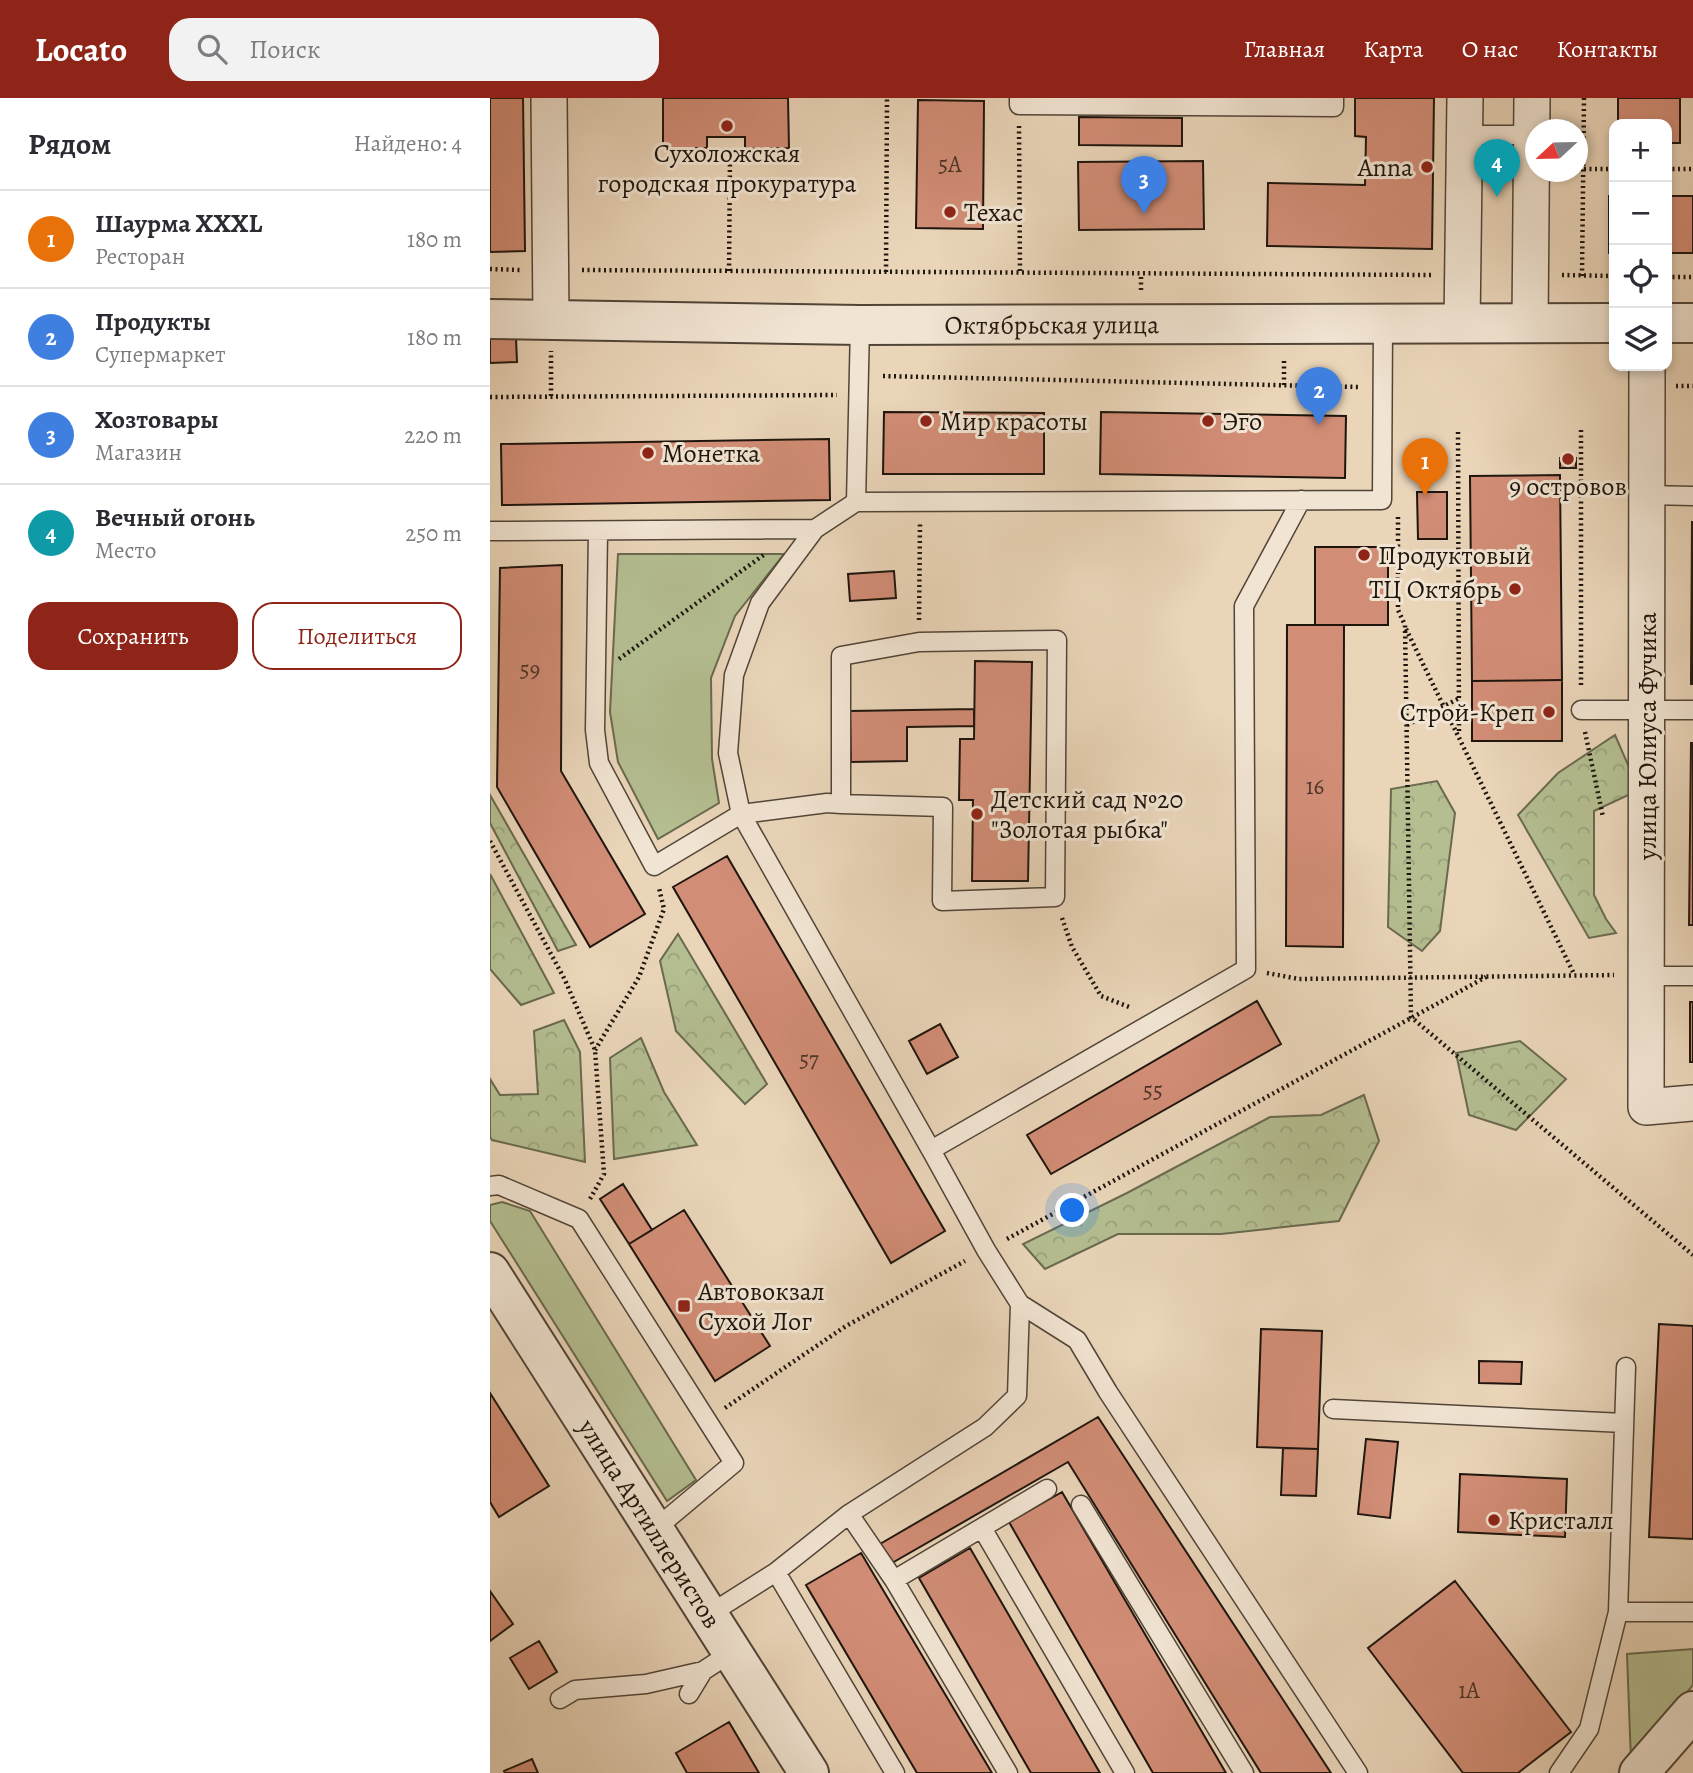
<!DOCTYPE html>
<html lang="ru">
<meta charset="utf-8">
<style>
:root{--surface:#fff;--page:#f2f2f3;--text:#2b2b33;--muted:#7c7c81;--line:#e1e1e2;--accent:#8f2418}
body{margin:0;font-family:Alegreya,serif;background:var(--page);color:var(--text)}
.controls{position:absolute;right:21px;top:21px;display:grid;overflow:hidden;border-radius:14px;box-shadow:0 4px 10px #0003}
.controls button{width:63px;height:63px;display:grid;place-items:center;padding:0;border:0;border-bottom:2px solid var(--line);background:var(--surface);color:var(--text);font:35px sans-serif}
.compass{position:absolute;left:1035px;top:21px;width:63px;height:63px;border-radius:50%;background:var(--surface);box-shadow:0 4px 10px #0003;rotate:248deg}
.you{position:absolute;left:583px;top:1113px;width:24px;height:24px;margin:-18px;border:5px solid #fff;border-radius:50%;background:#1a73e8;box-shadow:0 0 0 10px #1a73e833}
.badge{display:grid;place-items:center;width:46px;height:46px;border-radius:50%;background:var(--accent);color:#fff;font-size:23px;font-weight:700}
.pin{position:absolute;translate:-50% -58px;filter:drop-shadow(0 2px 4px #0008)}
.pin::after{content:'';position:absolute;top:37px;width:24px;height:21px;background:inherit;clip-path:polygon(0 0,100% 0,50% 100%)}
.list{margin:0;padding:0;list-style:none}
h2{display:flex;justify-content:space-between;align-items:center;height:91px;margin:0;padding:0 28px;font-size:30px}
h2 small{font-size:23px;font-weight:400;color:var(--muted)}
.list li{display:grid;grid-template-columns:46px 1fr auto;gap:21px;align-items:center;box-sizing:border-box;height:98px;padding:0 28px;border-top:2px solid var(--line)}
.list b{display:block;font-size:26px;white-space:nowrap}
.list p{margin:0;font-size:23px;white-space:nowrap;color:var(--muted)}
.list em{font-size:23px;font-style:normal;color:var(--muted)}
.actions{display:flex;gap:14px;padding:21px 28px}
.actions a{flex:1;padding:16px 0;border:2px solid var(--accent);border-radius:21px;text-align:center;font-size:24px;color:var(--accent)}
.actions .main{background:var(--accent);color:#fff}
.icon{flex:none;width:38px;height:38px;fill:none;stroke:currentColor;stroke-width:2;stroke-linecap:round;stroke-linejoin:round}
.map{position:relative;flex:none;width:1203px;height:1675px;overflow:hidden}
header{display:flex;align-items:center;gap:42px;box-sizing:border-box;height:98px;padding:0 35px;background:var(--accent);color:#fff}
header strong{font-size:33px}
nav{display:flex;gap:38px;margin-inline-start:auto;font-size:24px}
.search{width:490px;height:63px;background:var(--page);display:flex;align-items:center;gap:18px;box-sizing:border-box;padding:0 24px;border-radius:21px;color:var(--muted);font-size:26px}
main{display:flex}
aside{flex:1;background:var(--surface)}
.map>svg:first-child{display:block}
.grass{fill:#b4be91;stroke:#696a4f;stroke-width:2}
.forest{fill:url(#forest-crowns);stroke:#696a4f;stroke-width:2}
.building{fill:#d28d76;stroke:#1e150d;stroke-width:2}
.lines{fill:none;stroke-linecap:round;stroke-linejoin:round}
.service-casing{stroke:#514538;stroke-width:21}
.minor-casing{stroke:#514538;stroke-width:38}
.tertiary-casing{stroke:#514538;stroke-width:42}
.path{stroke:#1e150d;stroke-width:4.5;stroke-dasharray:2 3.5;stroke-linecap:butt}
.service{stroke:#f1e4d2;stroke-width:18}
.minor{stroke:#f1e4d2;stroke-width:35}
.tertiary{stroke:#f1e4d2;stroke-width:38}
.poi-dot{fill:#8f2418;stroke:#f1e4d2;stroke-width:2.5}
.labels{text-anchor:middle;dominant-baseline:central;stroke-width:6;stroke-linejoin:round;paint-order:stroke}
.number-label{font-size:23px;fill:#4b3327}
.poi-label{font-size:26px;fill:#1e150d;stroke:#f1e4d2;text-anchor:start}
.street-label{font-size:26px;fill:#1e150d;stroke:#f1e4d2}
</style>
<header>
<strong>Locato</strong>
<div class="search"><svg class="icon" aria-label="search" viewBox="0 0 24 24"><circle cx="10" cy="10" r="6"/><path d="M15 15l6 6"/></svg>Поиск</div>
<nav><a>Главная</a><a>Карта</a><a>О нас</a><a>Контакты</a></nav>
</header>
<main>
<aside>
<h2>Рядом<small>Найдено: 4</small></h2>
<ul class="list">
<li><span class="badge" style="background:#e8710a">1</span><div><b>Шаурма XXXL</b><p>Ресторан</p></div><em>180 m</em></li>
<li><span class="badge" style="background:#3f7fe0">2</span><div><b>Продукты</b><p>Супермаркет</p></div><em>180 m</em></li>
<li><span class="badge" style="background:#3f7fe0">3</span><div><b>Хозтовары</b><p>Магазин</p></div><em>220 m</em></li>
<li><span class="badge" style="background:#0f9aa8">4</span><div><b>Вечный огонь</b><p>Место</p></div><em>250 m</em></li>
</ul>
<div class="actions"><a class="main">Сохранить</a><a>Поделиться</a></div>
</aside>
<div class="map">
<svg width="1203" height="1675" viewBox="0 0 1203 1675">
<defs>
<pattern id="forest-crowns" width="20" height="18" patternUnits="userSpaceOnUse" patternTransform="scale(1.75)"><rect width="20" height="18" fill="#b4be91"/><path d="M2 6a3 3 0 1 1 6 0M12 15a3 3 0 1 1 6 0" fill="none" stroke="#9aa27c"/></pattern>
</defs>
<rect width="100%" height="100%" fill="#ead5b9"/>
<filter id="stains"><feTurbulence type="fractalNoise" baseFrequency=".00286" numOctaves="4"/><feColorMatrix values="0 0 0 0 .2 0 0 0 0 .09 0 0 0 0 .02 0 0 0 .5 -.17"/></filter>
<radialGradient id="worn" r=".72"><stop offset=".6" stop-color="#630" stop-opacity="0"/><stop offset="1" stop-color="#630" stop-opacity=".3"/></radialGradient>
<path class="grass" d="M128,456H294L245,518L221,580L222,661L229,705L168,741L128,664L120,614Z
M12,1104L40,1113L206,1382L177,1403L0,1123V1107Z
M1203,1551V1587L1141,1663L1137,1556Z"/>
<path class="forest" d="M1125,637L1149,692L1104,713V797L1116,821L1126,835L1099,840L1028,717L1068,675Z
M947,683L965,715L950,833L932,853L898,829L901,691Z
M0,697L86,847L68,853L0,725Z
M0,776L64,895L31,907L0,871Z
M188,836L277,986L255,1006L186,933L170,863Z
M74,922L90,954L95,1064L2,1042L0,1039V981L10,997L48,996L44,933Z
M151,940L174,994L207,1047L124,1061L120,960Z
M1030,943L1076,981L1026,1032L979,1017L966,955Z
M874,997L889,1043L849,1123L731,1136H628L555,1171L533,1146L637,1095L780,1019L831,1017Z"/>
<path class="building" d="M0,0H33L35,153L0,154Z
M173,0H298L299,50L255,51V39H217V50H173Z
M865,0H944L942,151L777,148L778,85L875,87L876,39L865,38Z
M1128,0H1190V45H1177V26H1128Z
M428,2L494,3L493,131L426,130Z
M589,19L692,20V48L589,47Z
M713,63L714,131L589,132L588,64Z
M1119,98H1124V155H1119Z
M1177,98H1203V155H1177Z
M0,241H26L27,264L0,265Z
M394,314L554,315V376H393Z
M611,314L856,318L855,380L610,376Z
M339,341L340,402L12,407L11,346Z
M1070,360H1086V370H1070Z
M1070,377L1072,582L982,583L980,378Z
M927,394H957V441H928Z
M1202,424H1203V586H1201Z
M825,449H898V527H825Z
M72,467L71,673L155,816L100,849L7,689L10,470Z
M404,473L406,500L360,503L358,476Z
M797,527H854L853,849L796,848Z
M485,563L542,564L538,783H482L483,702H469L470,641H484Z
M1072,582V643H982V583Z
M484,611V628L417,629V663L361,664L360,613Z
M1201,645H1203V827H1199Z
M237,758L455,1133L401,1165L183,789Z
M767,903L791,946L561,1076L537,1037Z
M1200,904H1203V964H1200Z
M450,926L468,959L437,976L419,943Z
M133,1086L162,1132L139,1146L110,1101Z
M194,1112L280,1248L225,1283L139,1146Z
M1169,1226L1203,1228V1441L1159,1439Z
M771,1231L832,1233L828,1351L767,1349Z
M989,1263L1032,1264L1031,1286L989,1285Z
M0,1295L59,1388L9,1419L0,1404Z
M608,1319L841,1675H771L578,1364L402,1465L390,1446Z
M876,1341L908,1344L900,1420L868,1416Z
M793,1350L828,1351L826,1398L791,1397Z
M970,1376L1077,1381L1075,1439L968,1434Z
M572,1394L736,1675H663L519,1424Z
M480,1450L610,1675H541L429,1480Z
M371,1455L502,1675H427L316,1487Z
M965,1483L1081,1634L1028,1675H973L878,1550Z
M0,1493L23,1526L0,1543Z
M49,1543L67,1574L39,1591L20,1560Z
M239,1624L269,1675H197L186,1655Z
M42,1661L48,1675H15L14,1673Z"/>
<g class="lines">
<g class="service-casing">
<path id="service" d="M529,0V7L844,9V0
M975,37H1042
M370,227L366,404L892,402L893,225
M1157,397L1203,398
M325,431L270,505L244,577L238,655L251,716L337,705L351,706L453,709L452,803L565,799L567,542L429,544L351,558V706
M0,433L325,431L366,404
M108,434L105,632L109,665L164,768L251,716L441,1052L756,871L754,508L811,402
M1091,612H1203
M1157,878H1203
M0,1088L9,1087L89,1121L244,1365L164,1432
M530,1206L587,1242L618,1294L868,1675
M843,1311L1134,1325
M591,1407L754,1675
M359,1416L404,1482L518,1675
M492,1430L635,1675
M286,1474L405,1675
M404,1482L557,1391
M1128,1514L1136,1269
M218,1517L286,1474L359,1416L495,1329L527,1298L530,1206L496,1152L441,1052
M199,1596L213,1573L242,1554
M70,1601L85,1592L156,1586L213,1573
M1069,1675L1099,1631L1128,1514H1203"/>
</g>
<g class="minor-casing">
<path id="minor" d="M59,0L61,220
M972,225L975,0
M1040,225L1042,0
M1157,268L1156,1009L1203,1005"/>
</g>
<g class="tertiary-casing">
<g id="tertiary">
<path id="s1" d="M0,221L370,227L1124,225"/>
<path d="M1177,225H1203"/>
<path id="s2" d="M0,1174L319,1675"/>
<path d="M1149,1675L1203,1613"/>
</g>
</g>
<path class="path" d="M529,28L530,175
M1094,71H1124
M1177,71H1203
M0,171L31,172
M92,172L941,177
M239,173L240,58
M396,174L397,0
M1072,177L1124,178
M1092,178L1094,0
M1177,179H1203
M651,192V176
M393,278L870,289
M794,287V260
M1186,288H1203
M61,298V253
M0,299L347,297
M1091,332V590
M968,334L969,634
M908,419V512L915,527L921,919L1203,1157
M429,522L430,426
M916,531L1084,876
M129,561L275,456
M917,627L968,601
M1095,634L1113,719
M0,743L75,882L105,952L114,1076L100,1101
M572,820L582,849L611,898L642,910
M777,875L809,881L1124,877
M105,952L149,879L174,811L169,790
M517,1141L996,879
M235,1310L356,1228L475,1163"/>
<use href="#service" class="service"/>
<use href="#minor" class="minor"/>
<use href="#tertiary" class="tertiary"/>
</g>
<g class="poi-dot">
<circle cx="237" cy="28" r="7"/>
<circle cx="937" cy="69" r="7"/>
<circle cx="460" cy="114" r="7"/>
<circle cx="436" cy="323" r="7"/>
<circle cx="718" cy="323" r="7"/>
<circle cx="158" cy="355" r="7"/>
<circle cx="1078" cy="361" r="7"/>
<circle cx="874" cy="457" r="7"/>
<circle cx="1025" cy="491" r="7"/>
<circle cx="1059" cy="614" r="7"/>
<circle cx="487" cy="716" r="7"/>
<rect x="187" y="1201" width="14" height="14" rx="3.5"/>
<circle cx="1004" cy="1422" r="7"/>
</g>
<g class="labels">
<g class="number-label">
<text x="460" y="66">5А</text>
<text x="40" y="571">59</text>
<text x="825" y="688">16</text>
<text x="319" y="961">57</text>
<text x="663" y="992">55</text>
<text x="979" y="1592">1А</text>
</g>
<g class="poi-label">
<text x="237" y="55" text-anchor="middle">Сухоложская<tspan x="237" dy="30">городская прокуратура</tspan></text>
<text x="923" y="69" text-anchor="end">Anna</text>
<text x="474" y="114">Техас</text>
<text x="450" y="323">Мир красоты</text>
<text x="732" y="323">Эго</text>
<text x="172" y="355">Монетка</text>
<text x="1078" y="388" text-anchor="middle">9 островов</text>
<text x="888" y="457">Продуктовый</text>
<text x="1011" y="491" text-anchor="end">ТЦ Октябрь</text>
<text x="1045" y="614" text-anchor="end">Строй-Креп</text>
<text x="501" y="701">Детский сад №20<tspan x="501" dy="30">"Золотая рыбка"</tspan></text>
<text x="208" y="1193">Автовокзал<tspan x="208" dy="30">Сухой Лог</tspan></text>
<text x="1018" y="1422">Кристалл</text>
</g>
<g class="street-label">
<text stroke="none"><textPath href="#s1" startOffset="562">Октябрьская улица</textPath></text>
<text transform="translate(1157 638) rotate(-90)">улица Юлиуса Фучика</text>
<text stroke="none"><textPath href="#s2" startOffset="298">улица Артиллеристов</textPath></text>
</g>
</g>
<rect width="100%" height="100%" filter="url(#stains)"/>
<rect width="100%" height="100%" fill="url(#worn)"/>
</svg>
<div class="controls">
<button>+</button>
<button>−</button>
<button><svg class="icon" aria-label="locate" viewBox="0 0 24 24"><circle cx="12" cy="12" r="6"/><path d="M12 2v4M12 18v4M2 12h4M18 12h4"/></svg></button>
<button><svg class="icon" aria-label="layers" viewBox="0 0 24 24"><path d="M12 4l9 5-9 5-9-5zM3 14l9 5 9-5"/></svg></button>
</div>
<svg class="compass" viewBox="-18 -18 36 36"><path d="M0-13l5 13h-10z" fill="#e53935"/><path d="M0 13l5-13h-10z" fill="#7c7c81"/></svg>
<div class="you"></div>
<div class="pin badge" style="left:935px;top:398px;background:#e8710a">1</div>
<div class="pin badge" style="left:829px;top:327px;background:#3f7fe0">2</div>
<div class="pin badge" style="left:654px;top:116px;background:#3f7fe0">3</div>
<div class="pin badge" style="left:1007px;top:99px;background:#0f9aa8">4</div>
</div>
</main>
